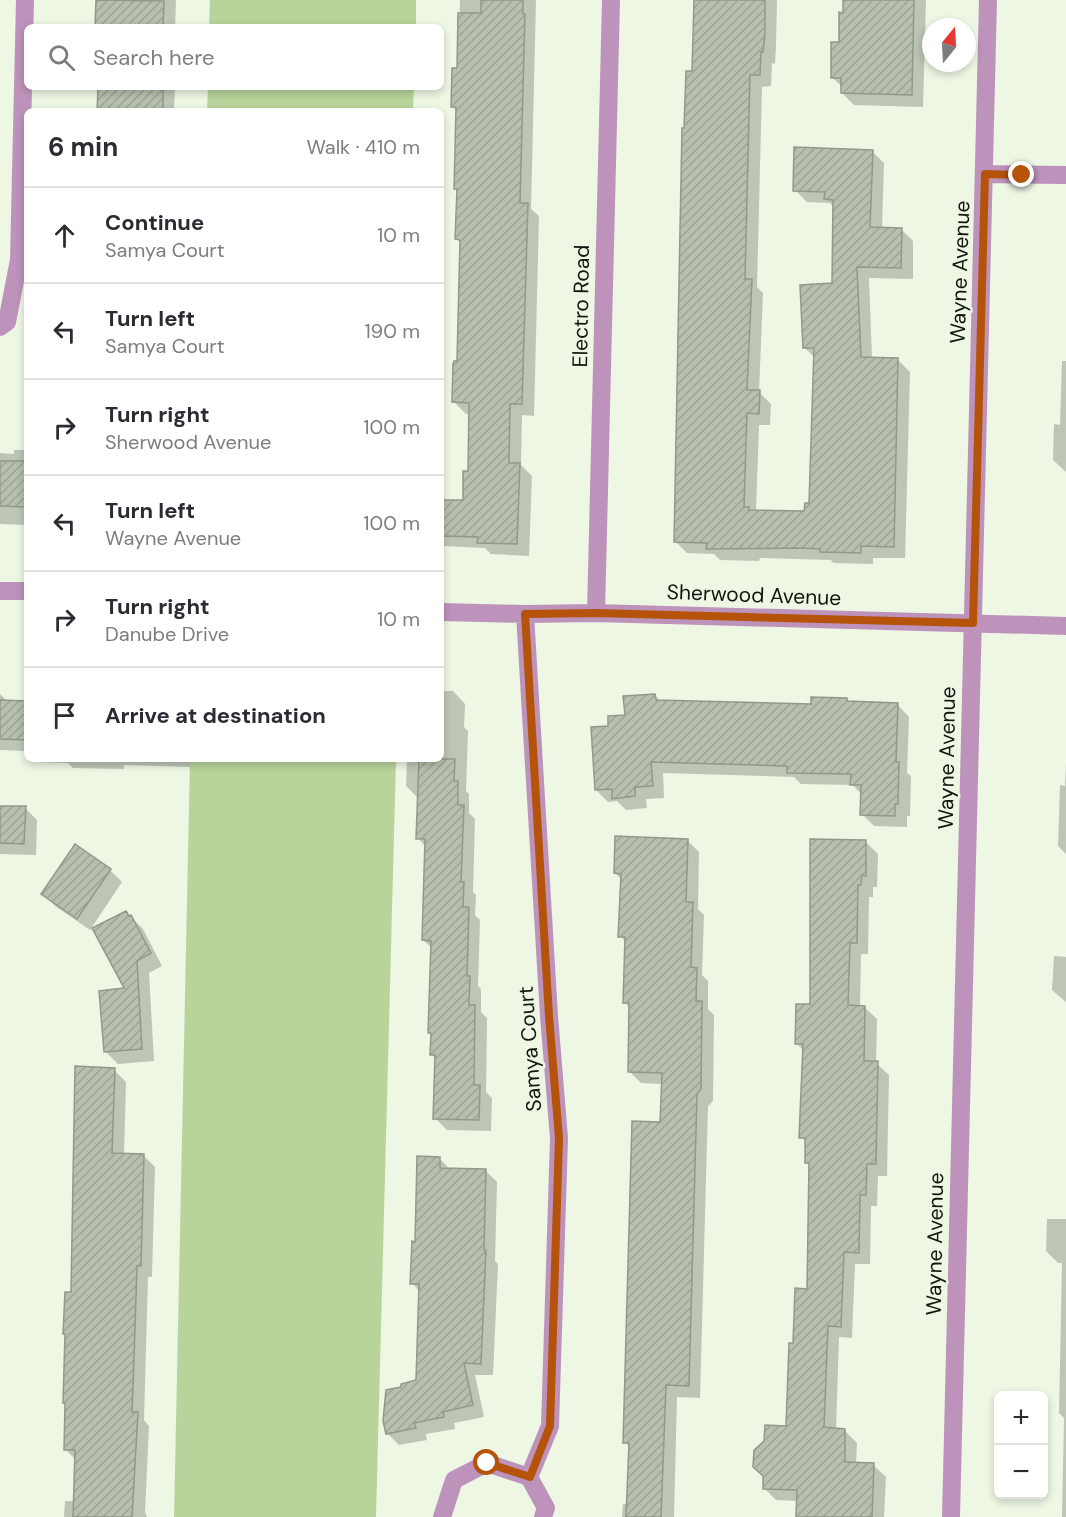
<!DOCTYPE html>
<meta charset="utf-8">
<style>
:root{--surface:#fff;--page:#f2f2f3;--text:#2b2b33;--muted:#7c7c81;--line:#e1e1e2}
body{margin:0;font-family:"DM Sans",sans-serif;background:var(--page);color:var(--text)}
.controls{position:absolute;right:18px;bottom:18px;display:grid;overflow:hidden;border-radius:9px;box-shadow:0 3px 9px #0003}
.controls button{width:54px;height:54px;display:grid;place-items:center;padding:0;border:0;border-bottom:2px solid var(--line);background:var(--surface);color:var(--text);font:30px sans-serif}
.compass{position:absolute;left:922px;top:18px;width:54px;height:54px;border-radius:50%;background:var(--surface);box-shadow:0 3px 9px #0003;rotate:18deg}
.stop{position:absolute;width:18px;height:18px;margin:-14px;border:4px solid #b45309;border-radius:50%;background:#fff}
.stop.end{background:#b45309;border-color:#fff;box-shadow:0 2px 6px #0008}
.list{margin:0;padding:0;list-style:none}
h2{display:flex;justify-content:space-between;align-items:center;height:78px;margin:0;padding:0 24px;font-size:26px}
h2 small{font-size:20px;font-weight:400;color:var(--muted)}
.list li{display:grid;grid-template-columns:39px 1fr auto;gap:18px;align-items:center;box-sizing:border-box;height:96px;padding:0 24px;border-top:2px solid var(--line)}
.list b{display:block;font-size:22px;white-space:nowrap}
.list p{margin:0;font-size:20px;white-space:nowrap;color:var(--muted)}
.list em{font-size:20px;font-style:normal;color:var(--muted)}
.icon{flex:none;width:33px;height:33px;fill:none;stroke:currentColor;stroke-width:2;stroke-linecap:round;stroke-linejoin:round}
.map{position:relative;flex:none;width:1066px;height:1517px;overflow:hidden}
.search{position:absolute;background:var(--surface);box-shadow:0 3px 9px #0003;left:24px;top:24px;width:420px;height:66px;display:flex;align-items:center;gap:15px;box-sizing:border-box;padding:0 21px;border-radius:9px;color:var(--muted);font-size:22px}
.panel{position:absolute;background:var(--surface);box-shadow:0 3px 9px #0003;left:24px;top:108px;width:420px;height:654px;border-radius:9px}
.map>svg:first-child{display:block}
.grass{fill:#b9d49b}
.shadow{fill:#0003}
.building{fill:url(#building-hatch);stroke:#919988;stroke-width:1.5}
.lines{fill:none;stroke-linecap:round;stroke-linejoin:round}
.minor{stroke:#bd92bb;stroke-width:18}
.route{stroke:#b45309;stroke-width:8}
.labels{text-anchor:middle;dominant-baseline:central;stroke-width:5;stroke-linejoin:round;paint-order:stroke}
.street-label{font-size:21px;fill:#131610;stroke:#edf7e4}
</style>
<div class="map">
<svg width="1066" height="1517" viewBox="0 0 1066 1517">
<defs>
<pattern id="building-hatch" width="6" height="6" patternUnits="userSpaceOnUse" patternTransform="scale(1.5)"><rect width="6" height="6" fill="#b7c0ae"/><path d="M-1 1l2-2M0 6l6-6M5 7l2-2" fill="none" stroke="#9ca495"/></pattern>
</defs>
<rect width="100%" height="100%" fill="#edf7e4"/>
<path class="grass" d="M210,0H416V27H209Z
M208,87H414L413,111H207Z
M190,759H396L376,1517H174Z"/>
<path class="shadow" d="M97,0H176L175,27H96Z
M460,0H536L531,209L539,216L534,416L522,415L521,465L532,476L529,556L491,554L485,548L441,546V501L464,502L470,472V414H466L454,402L458,362L462,244L457,239L458,192L455,188L457,111L452,106L458,70Z
M696,0H777L776,46L775,64L772,63L771,86L762,87L757,287L763,293L759,392L771,404L770,425H759L756,512H806L811,505L815,358L805,348L833,285L835,208L830,203L807,202L795,190L872,151L884,163L882,229H901L913,241V279L869,278L872,359L898,360L910,372L905,558H873V564L833,563L831,560L760,558L759,561L720,560L714,554L687,553L675,541Z
M844,0H926L923,107L854,105L842,93V87L832,77L840,44Z
M99,87H175L174,111H99Z
M1062,361H1066V472L1053,460L1054,424L1060,425Z
M14,450H27V525L0,524V453L14,454Z
M441,691H453L465,704L464,727L468,731L466,791L469,794V813L475,819L473,892L476,895L475,915L480,920L478,986L481,989V1012L487,1018L486,1092L492,1098L491,1131L447,1130L435,1118L436,1059L432,1055L433,1036L430,1033L432,948L423,940L426,847L418,838V798L406,786L407,759H441Z
M0,694L8,702L27,703V753L25,751L0,750Z
M655,695L661,702L812,705L847,699L850,703L897,704L909,717L907,773L911,776L910,816H907V827L874,826L862,814V795L853,785L801,784L794,777L663,773L664,798L646,799L647,808L626,810L617,801L608,802L596,790L610,727Z
M33,759H190V767L124,765V769L73,768L68,763L36,762Z
M1066,761V854L1058,846L1060,785L1065,786Z
M0,807L25,808L37,820L36,855L0,854Z
M687,840L699,852L698,909L704,915L702,975L708,981V1009L714,1015L713,1101L708,1106L700,1398L677,1397L674,1517H622L623,1504H628L630,1448L625,1442L662,1124L663,1084L641,1083L629,1071L631,1009L624,1002L626,942L620,936L622,880L615,873Z
M866,842L878,854L877,887H873V897H869L868,954H861L860,1007H864L877,1019L876,1063L889,1075L887,1176H878L877,1206H871L870,1264H855L852,1338L839,1337L836,1430L845,1431L857,1443L856,1464L873,1465L886,1477L884,1517H798V1501L776,1500L764,1488L787,1427L795,1345L808,1290L811,1166L806,1162L807,1143L801,1137L804,1051L797,1044L812,1006Z
M110,870L122,882L90,930L55,906L43,894Z
M131,917L143,929L162,966L149,973L154,1061L118,1064L106,1052L126,990Z
M1054,956L1066,957V1002L1052,990Z
M114,1070L126,1082L124,1155H143L155,1167L152,1277H148L144,1420L149,1426L145,1512L147,1517H64L65,1501H75L76,1460L65,1449L67,1405L64,1402L72,1294Z
M439,1158L450,1169L485,1170L497,1182L495,1261L498,1264L493,1375H475L484,1417L454,1423L455,1429L426,1434L427,1440L399,1445L387,1433L403,1388L417,1382L420,1292L412,1283L417,1243Z
M1047,1219H1066V1517H1062L1064,1418L1059,1413L1062,1263H1058L1046,1251Z"/>
<path class="building" d="M96,0L164,1L163,27H95Z
M481,0H523V14H525L520,203H528L522,404H510L509,463H520L517,544L477,543L478,537L441,536V500H463V471H468L469,403L452,402L453,364L454,361H457L460,240L455,239L457,189H454L456,107H451L452,68H457L458,13H481Z
M694,0H765V34L763,52H761L760,75H750L745,279H752L747,390H760L759,414L747,413L744,507H749V510L804,511L805,503H809L814,348H803L800,285L832,283L833,200L824,199L825,192L793,191L794,147L873,150L870,227L902,228L901,268L857,267L861,357L898,358L894,547L861,546V553L820,552V549L800,548L706,549L707,543L674,542L682,128H684L686,71H692Z
M843,0H914L912,95L841,93V78H831V42H839V12L843,13Z
M98,87H163V111H97Z
M0,461H27V507L0,506Z
M655,694L656,700L811,704V697L847,698V701L898,703L896,762H899L898,804H895V816L860,815L861,785H850L851,774L787,773V766L651,762L653,786L635,787V796L612,799V789L595,790L591,727L608,726V716L625,715L623,696Z
M0,700L27,701V740L0,739Z
M419,759H455L454,781H458V805H464L461,882H464L463,907H469L467,976H470L469,1005H475L474,1085H480L479,1120L433,1119L435,1055H430L431,1033H428L431,941L422,940L425,839H416Z
M0,806H26L24,844L0,843Z
M615,836L688,839L686,902H693L691,967L697,968L696,1001H702L701,1089L697,1094L689,1386L666,1385L661,1517H626L629,1443H623L632,1121L660,1122L662,1073L628,1072L629,1003H623L625,937H618L621,874L614,873Z
M810,839L866,840V876L862,875L861,885H858L857,943H850L848,1005L865,1006L864,1061H878L876,1164H867L866,1195H860L859,1253L844,1252L841,1327L828,1326L824,1427L845,1429V1462L874,1463L872,1517H796L797,1490L763,1489V1476L753,1467L754,1450L764,1441L765,1425L786,1426L789,1343H793L795,1288L807,1289L809,1163H805V1138H799L803,1044H795L796,1004H810Z
M75,844L111,869L77,919L41,894Z
M126,911L129,916L131,915L151,953L137,961L142,1049L104,1052L99,991L124,988L92,928Z
M75,1066L115,1068L112,1153L144,1154L141,1266H137L134,1358L132,1412H138L132,1517H73L75,1450H64L65,1403H63L65,1334H63L65,1292H71Z
M417,1156L440,1157V1168L486,1169L484,1250H486L481,1364L464,1363L473,1405L443,1412L444,1417L414,1423L416,1428L386,1434L383,1421L386,1390L401,1387V1384L416,1380L419,1284H410L412,1241L415,1242Z"/>
<g class="lines">
<path class="minor" d="M985,174L1066,175
M0,327L7,322L19,260L25,0
M0,591H27
M441,612L525,614L596,613L1066,626
M596,613L611,0
M525,614L549,1016L559,1138L550,1426L529,1477
M442,1517L454,1480L487,1463L529,1477L546,1508L543,1517
M951,1517L988,0"/>
</g>
<g class="lines">
<path class="route" d="M487,1463L530,1477L550,1426L559,1138L549,1016L525,614L596,613L973,623L985,174L1022,175"/>
</g>
<g class="labels">
<g class="street-label">
<text transform="translate(960 272) rotate(-88)">Wayne Avenue</text>
<text transform="translate(581 306) rotate(-89)">Electro Road</text>
<text transform="translate(754 595) rotate(2)">Sherwood Avenue</text>
<text transform="translate(947 758) rotate(-89)">Wayne Avenue</text>
<text transform="translate(530 1049) rotate(-94)">Samya Court</text>
<text transform="translate(935 1244) rotate(-89)">Wayne Avenue</text>
</g>
</g>
</svg>
<div class="controls">
<button>+</button>
<button>−</button>
</div>
<svg class="compass" viewBox="-18 -18 36 36"><path d="M0-13l5 13h-10z" fill="#e53935"/><path d="M0 13l5-13h-10z" fill="#7c7c81"/></svg>
<div class="stop" style="left:487px;top:1463px"></div>
<div class="stop end" style="left:1022px;top:175px"></div>
<div class="search"><svg class="icon" aria-label="search" viewBox="0 0 24 24"><circle cx="10" cy="10" r="6"/><path d="M15 15l6 6"/></svg>Search here</div>
<section class="panel">
<h2>6 min<small>Walk · 410 m</small></h2>
<ul class="list">
<li><svg class="icon" aria-label="ahead" viewBox="0 0 24 24"><path d="M12 20V5M6 11l6-6 6 6"/></svg><div><b>Continue</b><p>Samya Court</p></div><em>10 m</em></li>
<li><svg class="icon" aria-label="left" viewBox="0 0 24 24"><path d="M17 20v-9H6M10 6l-5 5 5 5"/></svg><div><b>Turn left</b><p>Samya Court</p></div><em>190 m</em></li>
<li><svg class="icon" aria-label="right" viewBox="0 0 24 24"><path d="M7 20v-9h11M14 6l5 5-5 5"/></svg><div><b>Turn right</b><p>Sherwood Avenue</p></div><em>100 m</em></li>
<li><svg class="icon" aria-label="left" viewBox="0 0 24 24"><path d="M17 20v-9H6M10 6l-5 5 5 5"/></svg><div><b>Turn left</b><p>Wayne Avenue</p></div><em>100 m</em></li>
<li><svg class="icon" aria-label="right" viewBox="0 0 24 24"><path d="M7 20v-9h11M14 6l5 5-5 5"/></svg><div><b>Turn right</b><p>Danube Drive</p></div><em>10 m</em></li>
<li><svg class="icon" aria-label="arrive" viewBox="0 0 24 24"><path d="M6 21V4h12l-3 4 3 4H6"/></svg><div><b>Arrive at destination</b></div></li>
</ul>
</section>
</div>
